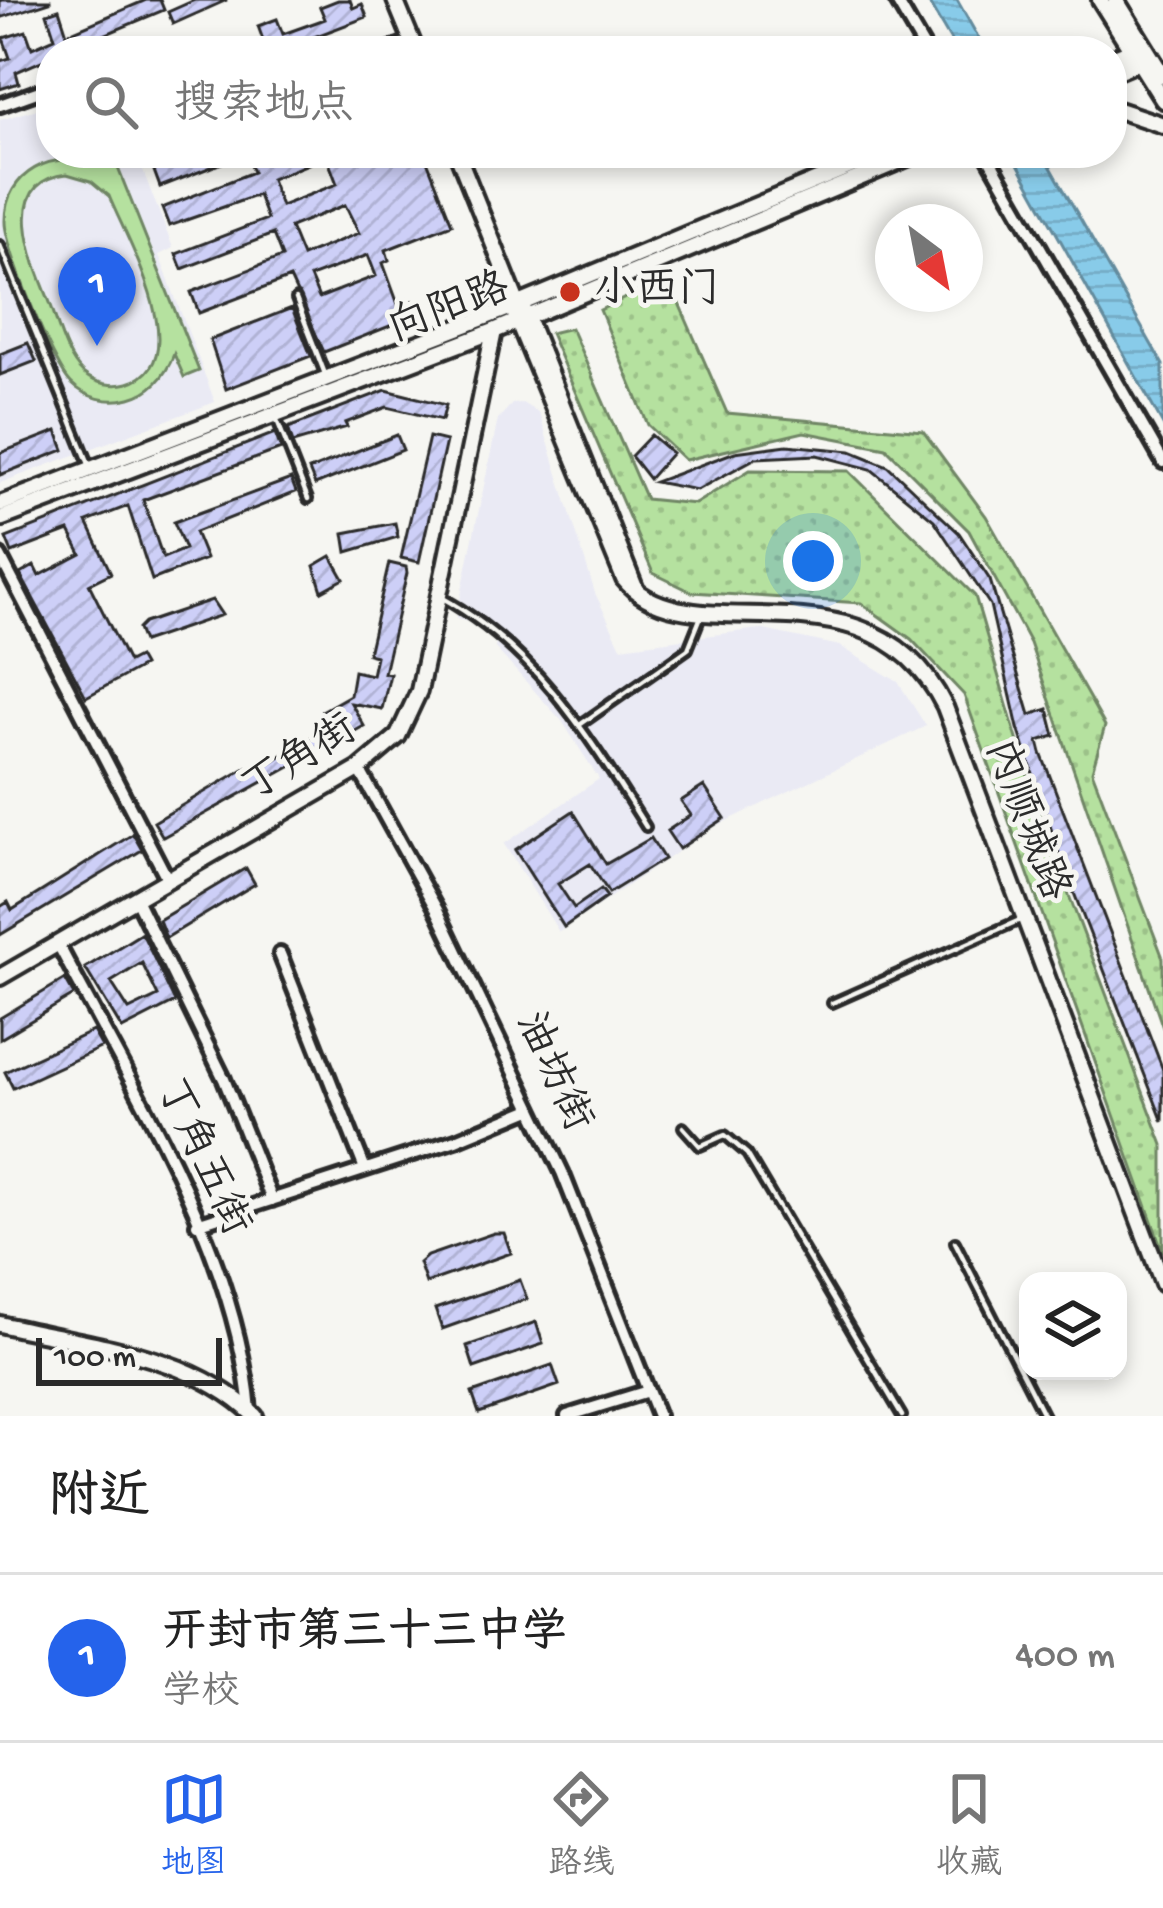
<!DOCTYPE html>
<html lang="zh">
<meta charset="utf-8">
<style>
:root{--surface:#fff;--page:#f2f2f2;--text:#222;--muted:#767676;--line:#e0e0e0;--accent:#2563eb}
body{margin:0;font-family:"Gochi Hand","LXGW WenKai TC",sans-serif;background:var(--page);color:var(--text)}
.controls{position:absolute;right:36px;bottom:36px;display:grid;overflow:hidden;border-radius:24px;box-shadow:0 6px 18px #0003}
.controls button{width:108px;height:108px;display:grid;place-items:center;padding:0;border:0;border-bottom:3px solid var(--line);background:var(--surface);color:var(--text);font:60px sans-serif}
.compass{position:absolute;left:875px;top:204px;width:108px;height:108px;border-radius:50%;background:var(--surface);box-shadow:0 6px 18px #0003;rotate:148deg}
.scale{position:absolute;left:36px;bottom:30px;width:186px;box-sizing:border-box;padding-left:12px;border:6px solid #2b2b2b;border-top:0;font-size:33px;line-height:42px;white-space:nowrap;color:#2b2b2b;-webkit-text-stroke:9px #f6f6f2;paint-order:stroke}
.you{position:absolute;left:813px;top:561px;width:42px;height:42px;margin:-30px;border:9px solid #fff;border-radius:50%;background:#1a73e8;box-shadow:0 0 0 18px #1a73e833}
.badge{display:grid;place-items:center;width:78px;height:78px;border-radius:50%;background:var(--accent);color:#fff;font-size:39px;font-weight:700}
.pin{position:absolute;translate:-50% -99px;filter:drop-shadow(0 3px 6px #0008)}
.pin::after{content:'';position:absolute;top:63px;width:42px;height:36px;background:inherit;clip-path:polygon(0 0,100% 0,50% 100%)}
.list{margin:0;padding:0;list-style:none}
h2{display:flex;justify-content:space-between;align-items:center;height:156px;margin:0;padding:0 48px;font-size:51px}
h2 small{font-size:39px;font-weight:400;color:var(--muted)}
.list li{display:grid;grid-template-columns:78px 1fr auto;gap:36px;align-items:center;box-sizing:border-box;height:168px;padding:0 48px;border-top:3px solid var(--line)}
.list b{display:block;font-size:45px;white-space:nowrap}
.list p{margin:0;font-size:39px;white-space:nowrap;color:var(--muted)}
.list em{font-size:39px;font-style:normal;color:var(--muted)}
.icon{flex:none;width:66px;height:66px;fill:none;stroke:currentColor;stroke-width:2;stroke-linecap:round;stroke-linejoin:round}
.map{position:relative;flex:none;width:1163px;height:1416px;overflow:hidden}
.search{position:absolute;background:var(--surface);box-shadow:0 6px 18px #0003;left:36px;right:36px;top:36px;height:132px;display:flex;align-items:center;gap:30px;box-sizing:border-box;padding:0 42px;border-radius:48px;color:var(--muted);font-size:45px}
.sheet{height:324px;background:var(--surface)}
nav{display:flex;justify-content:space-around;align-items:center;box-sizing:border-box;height:168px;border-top:3px solid var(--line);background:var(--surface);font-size:33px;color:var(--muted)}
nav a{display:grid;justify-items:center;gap:6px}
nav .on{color:var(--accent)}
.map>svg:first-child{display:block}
.built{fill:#eaeaf4}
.park{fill:url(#park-dots);stroke:#708665;stroke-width:3}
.pitch{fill:#b5e19f;stroke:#708665;stroke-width:3;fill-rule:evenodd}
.water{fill:url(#water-rules);stroke:#638b9d;stroke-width:3}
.building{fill:url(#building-hatch);stroke:#2b2b2b;stroke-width:3;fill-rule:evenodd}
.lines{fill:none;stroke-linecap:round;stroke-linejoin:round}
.lane-casing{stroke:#2b2b2b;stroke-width:14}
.street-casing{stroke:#2b2b2b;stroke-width:20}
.secondary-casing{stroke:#2b2b2b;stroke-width:22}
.lane{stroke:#f6f6f2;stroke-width:4.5}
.street{stroke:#f6f6f2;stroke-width:10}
.secondary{stroke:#f6f6f2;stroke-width:14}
.poi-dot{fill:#c8321e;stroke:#f6f6f2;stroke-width:4.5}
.labels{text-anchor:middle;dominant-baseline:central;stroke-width:10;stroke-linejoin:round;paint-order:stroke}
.poi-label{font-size:42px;fill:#2b2b2b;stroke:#f6f6f2;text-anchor:start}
.street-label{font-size:42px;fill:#2b2b2b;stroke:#f6f6f2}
</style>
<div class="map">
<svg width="1163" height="1416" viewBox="0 0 1163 1416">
<defs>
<pattern id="park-dots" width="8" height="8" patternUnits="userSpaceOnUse" patternTransform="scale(3)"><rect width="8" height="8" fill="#b5e19f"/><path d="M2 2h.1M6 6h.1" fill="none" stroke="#9cc189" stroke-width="1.8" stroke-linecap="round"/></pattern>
<pattern id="water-rules" width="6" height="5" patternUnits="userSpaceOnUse" patternTransform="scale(3)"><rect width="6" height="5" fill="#88cbe9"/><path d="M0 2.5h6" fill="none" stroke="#76aec8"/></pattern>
<pattern id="building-hatch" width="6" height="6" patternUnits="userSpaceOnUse" patternTransform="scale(3)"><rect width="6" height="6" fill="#cdcff7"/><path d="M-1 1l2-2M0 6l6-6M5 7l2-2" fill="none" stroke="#b0b2d4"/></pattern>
</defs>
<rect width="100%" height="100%" fill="#f6f6f2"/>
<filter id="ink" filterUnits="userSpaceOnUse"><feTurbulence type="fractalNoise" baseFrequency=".00833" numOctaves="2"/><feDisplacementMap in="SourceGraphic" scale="24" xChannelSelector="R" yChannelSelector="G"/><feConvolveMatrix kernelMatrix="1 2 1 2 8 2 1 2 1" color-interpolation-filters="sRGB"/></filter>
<g filter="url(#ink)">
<path class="built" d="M51,105V153H136L173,248L159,255L215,402L0,483V120Z
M522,403L539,413L595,593L621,647L759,629L840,646L898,682L926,726L714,827L559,932L504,844L599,779L562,721L495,648L496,642L473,623L456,619L498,419L512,404Z"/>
<path class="park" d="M668,278L727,413L923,431L986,516L1105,726L1092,771L1163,958V1028L1030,643L969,531L886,448L804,432L685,460L648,425L600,310Z
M571,328L646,499L695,504L750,470L849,471L975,596L1041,821L1163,1145V1252L964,695L911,639L861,603L692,592L653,573L550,333Z"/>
<path class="pitch" d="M112,153L199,371L184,377L174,354C166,375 153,392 130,398C109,404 86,398 71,383C53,365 5,247 5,222C4,172 55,148 96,165L94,156ZM67,174L91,181L109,196C126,239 198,362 128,383C114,387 96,384 84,374C65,357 58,323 49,300C32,259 0,181 67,174Z"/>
<path class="water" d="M927,0H957L986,51H957Z
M1012,153H1043L1163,365V425Z"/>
<path class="building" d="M0,0H50V2L0,18Z
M146,0H160L164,10L66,51H51V57L16,72L19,83L0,89V61L10,58L3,38L26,31L32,48L55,38L47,13L59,9L67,34Z
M195,0H227L173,24L168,12Z
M338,0H350L353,8L362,4L367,17L298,43L290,39L287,51H267L258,26L277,19L283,34L325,19L320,7Z
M190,153H245V154L160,187L153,168Z
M245,153H335L271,179L281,206L337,184L328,160L346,153L349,158L362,153H424L452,224L386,250L389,260L383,263L399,307L412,301L418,315L324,352L290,278L199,313L191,292L282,257L273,234L182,269L176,254L267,219L258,195L169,226L162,208L253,172ZM345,205L359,233L302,256L290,227ZM368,255L376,276L319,298L310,277Z
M292,308L311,356L226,389L210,340Z
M28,343L36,361L0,375V354Z
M386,390L446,405L442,420L387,407L345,423L347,427L293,443L288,428Z
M57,431L64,450L0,475V453Z
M275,433L281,449L143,500L163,558L185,549L174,522L291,479L296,492L195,532L206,559L152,580L128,506L87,522L111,573L89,584L128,662L138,657L143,666L86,697L20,574L34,566L39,576L81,554L69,531L12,553L6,538Z
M397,435L403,450L315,485L309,470Z
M651,435L672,453L649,479L631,456Z
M429,437L446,441L419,562L401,558Z
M787,445L851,451L888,466L959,533L990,580L1030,715L1048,709L1055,736L1038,741L1041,753L1163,1070V1122L1062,862L1018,728L990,605L934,520L871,469L817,455L756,458L697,490L655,482L735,452Z
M395,523L398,537L347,552L344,533Z
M331,556L344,579L322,591L314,566Z
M389,563L406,567L407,573L384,673L390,674L382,709L351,703L364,726L163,837L154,822L247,767L251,774L331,725L322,711L350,695L354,671L372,675L376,656L368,654Z
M212,600L222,615L143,642L138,629L144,623Z
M704,786L725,818L679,849L667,831L691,815L681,801Z
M573,811L606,864L651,838L664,859L609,893L590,864L558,884L574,908L601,889L607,897L564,927L515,850Z
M133,834L142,850L0,935V907L8,902L12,910Z
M246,868L255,884L166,938L159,920Z
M142,933L175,1002L122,1029L85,968ZM142,963L158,996L129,1010L111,982Z
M65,979L74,995L0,1039V1018Z
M93,1031L102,1047L13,1088L5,1072Z
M494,1233H504L511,1253L426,1283L419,1263L427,1256Z
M520,1280L527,1299L442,1329L435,1309Z
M536,1322L543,1344L474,1368L467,1346Z
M552,1365L559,1385L479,1413L472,1393Z"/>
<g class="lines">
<g class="lane-casing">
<path id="lane" d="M292,45L295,51
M377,51L406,40
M0,245L89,464
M296,299L325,374
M275,415L308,499
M441,597C537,650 589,737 646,827
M581,724L688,649L702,614
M832,1003L1020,920
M683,1127L700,1146L725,1135L747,1154L902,1416
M955,1242L1044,1416"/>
</g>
<g class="street-casing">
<path id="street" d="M896,0L926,51
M0,105L51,87
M986,153L1163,462
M0,556L168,880
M359,769L438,912L562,1172L658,1416
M136,899L224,1079L272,1200
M58,944C131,1085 237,1251 250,1411
M280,954L365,1169
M197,1224L456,1140L531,1109
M567,1416L648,1391"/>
</g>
<g class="secondary-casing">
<path id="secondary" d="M395,0L416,51
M1100,0L1163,100
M1116,0L1163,76
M1112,58L1139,47
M1112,73L1146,59
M1112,108L1163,125
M457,153L518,305
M512,307L624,579C689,660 869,553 945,707L1163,1284
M524,310L636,590
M0,504L512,307L882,153
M0,519L494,331L919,153
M0,977L359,769L398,736L419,691L494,331
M0,1324C85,1345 190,1352 255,1416"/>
</g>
<use href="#lane" class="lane"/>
<use href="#street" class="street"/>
<use href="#secondary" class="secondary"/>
</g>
</g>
<circle class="poi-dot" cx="570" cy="292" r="12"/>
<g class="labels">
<g class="poi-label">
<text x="594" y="292">小西门</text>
</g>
<g class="street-label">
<text transform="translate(450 311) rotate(-21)">向阳路</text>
<text transform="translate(301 761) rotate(-32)">丁角街</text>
<text transform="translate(1024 821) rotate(69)">内顺城路</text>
<text transform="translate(551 1073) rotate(65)">油坊街</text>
<text transform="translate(200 1158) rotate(65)">丁角五街</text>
</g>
</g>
</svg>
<div class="controls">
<button><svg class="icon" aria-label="layers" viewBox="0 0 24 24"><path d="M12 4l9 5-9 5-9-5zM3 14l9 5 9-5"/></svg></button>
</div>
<svg class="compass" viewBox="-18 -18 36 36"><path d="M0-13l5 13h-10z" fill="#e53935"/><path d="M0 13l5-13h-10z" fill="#767676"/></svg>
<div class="scale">100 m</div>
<div class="you"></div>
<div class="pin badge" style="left:97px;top:346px">1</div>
<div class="search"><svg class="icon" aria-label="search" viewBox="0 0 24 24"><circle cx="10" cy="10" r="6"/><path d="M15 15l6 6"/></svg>搜索地点</div>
</div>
<section class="sheet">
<h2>附近<small></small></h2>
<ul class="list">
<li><span class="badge">1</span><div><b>开封市第三十三中学</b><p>学校</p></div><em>400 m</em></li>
</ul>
</section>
<nav>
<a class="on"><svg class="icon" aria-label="map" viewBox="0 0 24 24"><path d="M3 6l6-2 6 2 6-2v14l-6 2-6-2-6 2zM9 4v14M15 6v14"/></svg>地图</a>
<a><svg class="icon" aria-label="directions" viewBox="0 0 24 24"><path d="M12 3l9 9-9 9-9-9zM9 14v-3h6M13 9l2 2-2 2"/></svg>路线</a>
<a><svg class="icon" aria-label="saved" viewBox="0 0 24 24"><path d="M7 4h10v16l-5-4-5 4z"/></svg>收藏</a>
</nav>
